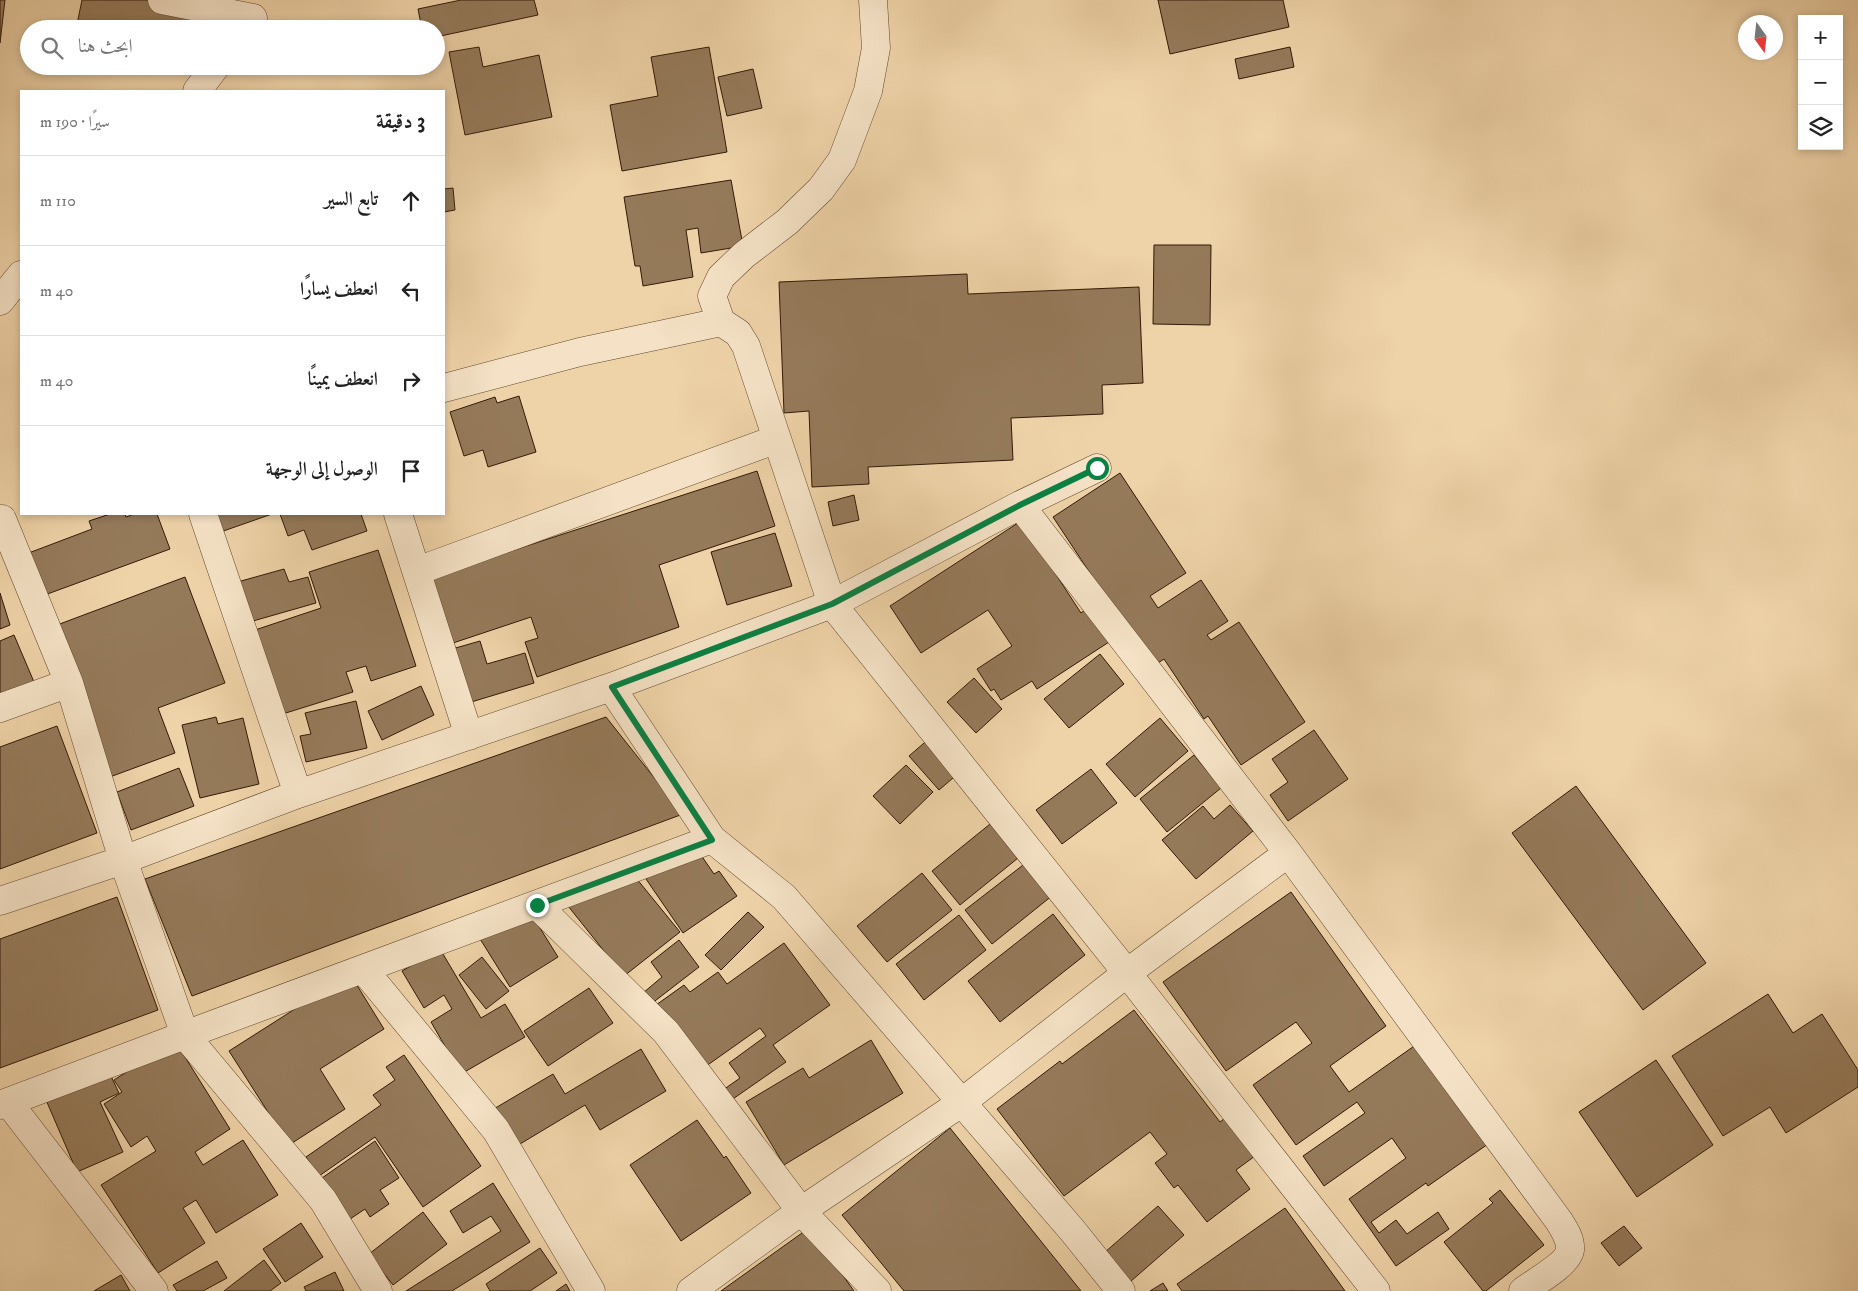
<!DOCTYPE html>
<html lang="ar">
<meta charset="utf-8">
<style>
:root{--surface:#fff;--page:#f2f2f2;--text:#222;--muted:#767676;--line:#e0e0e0}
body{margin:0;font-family:"IM FELL DW Pica",Amiri,serif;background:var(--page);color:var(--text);direction:rtl}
.controls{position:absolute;right:15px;top:15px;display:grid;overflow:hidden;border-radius:0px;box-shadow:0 2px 8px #0003}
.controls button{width:45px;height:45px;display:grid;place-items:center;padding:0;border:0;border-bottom:1px solid var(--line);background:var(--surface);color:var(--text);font:25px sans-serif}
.compass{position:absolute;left:1738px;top:15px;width:45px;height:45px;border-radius:50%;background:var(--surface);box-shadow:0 2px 8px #0003;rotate:165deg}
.stop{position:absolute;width:15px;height:15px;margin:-11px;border:4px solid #0b8043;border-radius:50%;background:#fff}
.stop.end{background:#0b8043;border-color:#fff;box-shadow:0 1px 5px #0008}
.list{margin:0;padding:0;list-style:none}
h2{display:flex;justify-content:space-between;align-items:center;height:65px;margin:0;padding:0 20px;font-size:21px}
h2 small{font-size:16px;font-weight:400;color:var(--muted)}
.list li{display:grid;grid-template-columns:32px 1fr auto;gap:15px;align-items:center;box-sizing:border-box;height:90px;padding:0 20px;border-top:1px solid var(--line)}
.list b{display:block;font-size:19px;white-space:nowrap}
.list em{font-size:16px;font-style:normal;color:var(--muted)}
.icon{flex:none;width:28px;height:28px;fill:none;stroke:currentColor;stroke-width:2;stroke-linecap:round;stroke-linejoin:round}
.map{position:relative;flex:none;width:1858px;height:1291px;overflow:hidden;direction:ltr}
.search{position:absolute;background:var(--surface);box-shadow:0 2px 8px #0003;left:20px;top:20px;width:425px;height:55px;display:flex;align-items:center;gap:12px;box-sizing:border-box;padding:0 18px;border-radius:28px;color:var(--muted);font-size:19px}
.panel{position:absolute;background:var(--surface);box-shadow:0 2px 8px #0003;left:20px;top:90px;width:425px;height:425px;border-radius:0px;direction:rtl}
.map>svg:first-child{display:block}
.building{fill:#957a5a;stroke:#331906}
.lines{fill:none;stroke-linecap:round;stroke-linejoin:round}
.street-casing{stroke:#62482e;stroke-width:29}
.street{stroke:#f5e2c6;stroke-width:28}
.route{stroke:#0b8043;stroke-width:6}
</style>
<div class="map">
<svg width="1858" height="1291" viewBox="0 0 1858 1291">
<rect width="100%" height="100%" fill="#efd3a8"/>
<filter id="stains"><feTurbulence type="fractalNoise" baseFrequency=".004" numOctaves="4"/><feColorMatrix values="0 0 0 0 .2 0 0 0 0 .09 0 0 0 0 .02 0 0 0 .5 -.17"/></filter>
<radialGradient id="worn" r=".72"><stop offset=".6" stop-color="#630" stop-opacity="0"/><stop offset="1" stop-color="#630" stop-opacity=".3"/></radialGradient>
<path class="building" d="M0,0H5L0,43Z
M82,0H199L192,29H76Z
M461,0H534L538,15L436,37V29H422L418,9Z
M1158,0H1283L1289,27L1170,54Z
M479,47L483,67L539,55L552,117L465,135L449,52Z
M709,47L727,152L622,171L610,105L658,96L651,57Z
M1290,47L1294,67L1239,79L1235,59Z
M160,66H184L183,71Z
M753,69L762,108L727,116L718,77Z
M731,180L743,246L701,253L698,228L686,230L693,277L643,286L640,266H635L624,197Z
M453,188L455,210L444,212V189Z
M1154,245H1211L1210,325L1153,324Z
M967,274L968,294L1139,287L1143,383L1102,385L1103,414L1011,418L1013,460L868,467L869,484L812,487L809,411L784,413L779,282Z
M519,396L536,452L488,467L483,450L464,456L450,412L495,397L497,403Z
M757,471L775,526L659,565L679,627L537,677L525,642L538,638L531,617L450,644L428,578Z
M1120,473L1186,573L1150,596L1158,608L1201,580L1228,621L1207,635L1211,640L1239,622L1305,722L1241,765L1208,716L1204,719L1164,659L1152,667L1053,517Z
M854,495L859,520L833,526L828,502Z
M110,514H125L126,517L134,514H157L170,549L42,596L26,554L92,529L89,521Z
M205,514H272L212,535Z
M280,514H361L367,531L312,550L304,530L288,536Z
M1021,521L1081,613L1087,608L1109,642L1037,689L1032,681L1001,700L994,689L991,691L977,669L1012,646L988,610L921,653L890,606Z
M775,533L792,586L727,605L711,552Z
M378,550L416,666L371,681L366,666L346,672L353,692L273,717L246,633L321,608L309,572Z
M284,569L289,582L308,577L316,603L246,623L234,583Z
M185,577L225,683L158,708L175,753L107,778L49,628Z
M0,593L10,625L0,629Z
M14,635L37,689L0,704V641Z
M480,641L487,664L525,653L534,683L468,703L452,649Z
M1100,654L1124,684L1069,728L1044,699Z
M974,678L1002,709L976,733L947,702Z
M421,686L434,715L382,740L368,711Z
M356,701L367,748L306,762L300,736L311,734L305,713Z
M216,717L218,724L243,718L259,784L200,798L182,725Z
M606,717L683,814L192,996L145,879Z
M1160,718L1188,751L1135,797L1106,764Z
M57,726L97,833L0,869V747Z
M1314,730L1348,779L1288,821L1270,795L1288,782L1272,759Z
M931,737L960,772L939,790L909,756Z
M1194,755L1221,788L1167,832L1140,799Z
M906,765L933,792L900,824L873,796Z
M179,768L194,806L131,830L117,792Z
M1091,769L1117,803L1062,844L1036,810Z
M1576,786L1706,963L1643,1010L1512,833Z
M1230,805L1253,831L1196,879L1162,840L1203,806L1214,819Z
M995,820L1023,854L960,905L932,871Z
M694,845L714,874L719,871L737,896L683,933L646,879Z
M623,862L680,932L624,976L568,906Z
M1027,862L1053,895L992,944L965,910Z
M922,873L952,910L887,962L857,926Z
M1291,892L1386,1026L1330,1066L1349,1092L1417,1044L1488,1144L1428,1186L1426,1183L1371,1222L1379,1233L1396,1220L1407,1234L1438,1212L1449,1229L1396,1266L1349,1199L1406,1158L1392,1138L1324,1186L1303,1156L1365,1113L1357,1102L1296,1145L1253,1085L1312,1043L1296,1022L1226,1071L1163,982Z
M117,897L158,1010L0,1068V939Z
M525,904L558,957L510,987L477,934Z
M748,912L764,927L721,970L705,955Z
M1053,914L1085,955L1000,1022L968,981Z
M959,915L986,950L924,1000L896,964Z
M679,940L699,967L651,1004L643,993L662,977L651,962Z
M784,943L830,1005L773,1045L786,1062L730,1101L723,1090L740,1078L729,1063L766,1036L760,1028L702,1069L656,1005L684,985L690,992L718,972L727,984Z
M440,949L481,1018L505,1004L525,1037L461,1074L431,1022L452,1009L444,995L424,1008L402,971Z
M482,957L509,991L486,1009L459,975Z
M350,974L384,1029L320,1069L345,1109L289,1145L229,1051Z
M589,988L613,1023L548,1066L524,1031Z
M1768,994L1793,1033L1822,1014L1858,1070V1087L1786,1133L1770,1107L1723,1136L1672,1056Z
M1134,1010L1220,1122L1225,1118L1255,1156L1236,1170L1250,1189L1207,1222L1178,1185L1174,1188L1155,1163L1167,1154L1150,1132L1064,1196L997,1109L1060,1061L1062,1064Z
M871,1040L903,1093L784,1165L746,1102L803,1068L809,1078Z
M175,1041L230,1129L195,1152L203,1165L243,1140L278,1195L216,1233L196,1200L183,1208L205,1243L158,1273L101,1185L156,1151L147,1136L131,1147L104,1104L122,1092L114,1080Z
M641,1049L666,1091L600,1130L585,1105L515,1147L492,1110L553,1074L565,1094Z
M404,1055L481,1166L423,1207L375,1137L319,1176L306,1157L381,1105L373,1095L395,1080L386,1067Z
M1656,1060L1713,1145L1637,1197L1579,1112Z
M109,1072L119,1093L100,1102L123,1152L77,1172L46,1100Z
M697,1120L724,1158L726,1156L751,1193L681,1241L630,1165Z
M950,1128L1081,1291H904L842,1215Z
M375,1141L399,1178L380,1190L389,1204L370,1217L365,1209L350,1219L322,1178Z
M493,1183L530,1242L452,1291H406L501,1231L491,1216L463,1233L450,1211Z
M1500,1190L1544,1245L1486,1291H1483L1444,1242L1493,1203L1489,1199Z
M1158,1206L1184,1235L1123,1288L1097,1259Z
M1285,1208L1345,1291H1182L1177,1284Z
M423,1212L447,1244L393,1285L369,1254Z
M301,1223L323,1257L285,1282L263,1249Z
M1624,1226L1642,1248L1619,1266L1601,1243Z
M809,1228L854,1291H721Z
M540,1248L557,1273L530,1291H490L486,1284Z
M264,1260L281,1283L270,1291H224Z
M217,1261L227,1278L203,1291H177L173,1285Z
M335,1272L344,1291H306L304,1287Z
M121,1275L130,1291H94Z
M1163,1283L1168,1291H1150Z
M566,1284L570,1291H556Z"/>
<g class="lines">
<g class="street-casing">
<path id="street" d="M162,0L253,18
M197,91L216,66
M0,301L21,275
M721,322L712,296L721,277L744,255L787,222L821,189L842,160L868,91L876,48L873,0
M444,388L580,352L721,322L738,333L746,346L832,604L1127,973L1376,1291
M1020,505L1288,853L1559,1221C1564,1229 1571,1239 1570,1250C1568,1264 1535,1282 1523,1291
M203,514L298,794
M398,514L469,736
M2,519L69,683L123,860L185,1035L323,1200L378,1291
M417,571L777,439
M611,687L712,839L784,897L1072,1230L1121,1291
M0,708L69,683
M0,901L123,860L298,794L611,687L832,604L1020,505L1097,468
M537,905L666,1032L801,1211L877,1291
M363,969L496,1130L591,1291
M8,1102L154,1291
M0,1105L185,1035L712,839
M691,1291L801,1211L961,1103L1127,973L1288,853"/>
</g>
<use href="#street" class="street"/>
</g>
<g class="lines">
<path class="route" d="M537,905L712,840L612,687L832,604L1020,505L1097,468"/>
</g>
<rect width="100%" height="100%" filter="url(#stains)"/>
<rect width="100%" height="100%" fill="url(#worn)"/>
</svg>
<div class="controls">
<button>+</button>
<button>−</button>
<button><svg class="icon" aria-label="layers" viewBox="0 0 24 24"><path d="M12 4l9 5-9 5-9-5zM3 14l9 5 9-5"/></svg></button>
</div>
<svg class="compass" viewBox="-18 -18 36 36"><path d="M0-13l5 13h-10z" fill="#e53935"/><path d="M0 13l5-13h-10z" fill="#767676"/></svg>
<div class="stop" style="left:1097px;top:468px"></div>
<div class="stop end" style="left:537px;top:905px"></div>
<div class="search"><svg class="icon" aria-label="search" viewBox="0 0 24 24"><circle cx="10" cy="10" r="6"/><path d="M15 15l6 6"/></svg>ابحث هنا</div>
<section class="panel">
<h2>3 دقيقة<small>سيرًا · 190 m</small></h2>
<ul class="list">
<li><svg class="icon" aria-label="ahead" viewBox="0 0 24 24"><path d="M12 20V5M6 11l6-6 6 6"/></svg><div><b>تابع السير</b></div><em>110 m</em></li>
<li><svg class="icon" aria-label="left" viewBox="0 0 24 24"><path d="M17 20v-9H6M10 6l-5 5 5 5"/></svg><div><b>انعطف يسارًا</b></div><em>40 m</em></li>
<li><svg class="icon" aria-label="right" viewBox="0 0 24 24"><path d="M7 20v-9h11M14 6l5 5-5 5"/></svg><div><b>انعطف يمينًا</b></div><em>40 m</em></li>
<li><svg class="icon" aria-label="arrive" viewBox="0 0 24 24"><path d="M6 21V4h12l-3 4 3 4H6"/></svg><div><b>الوصول إلى الوجهة</b></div></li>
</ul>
</section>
</div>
